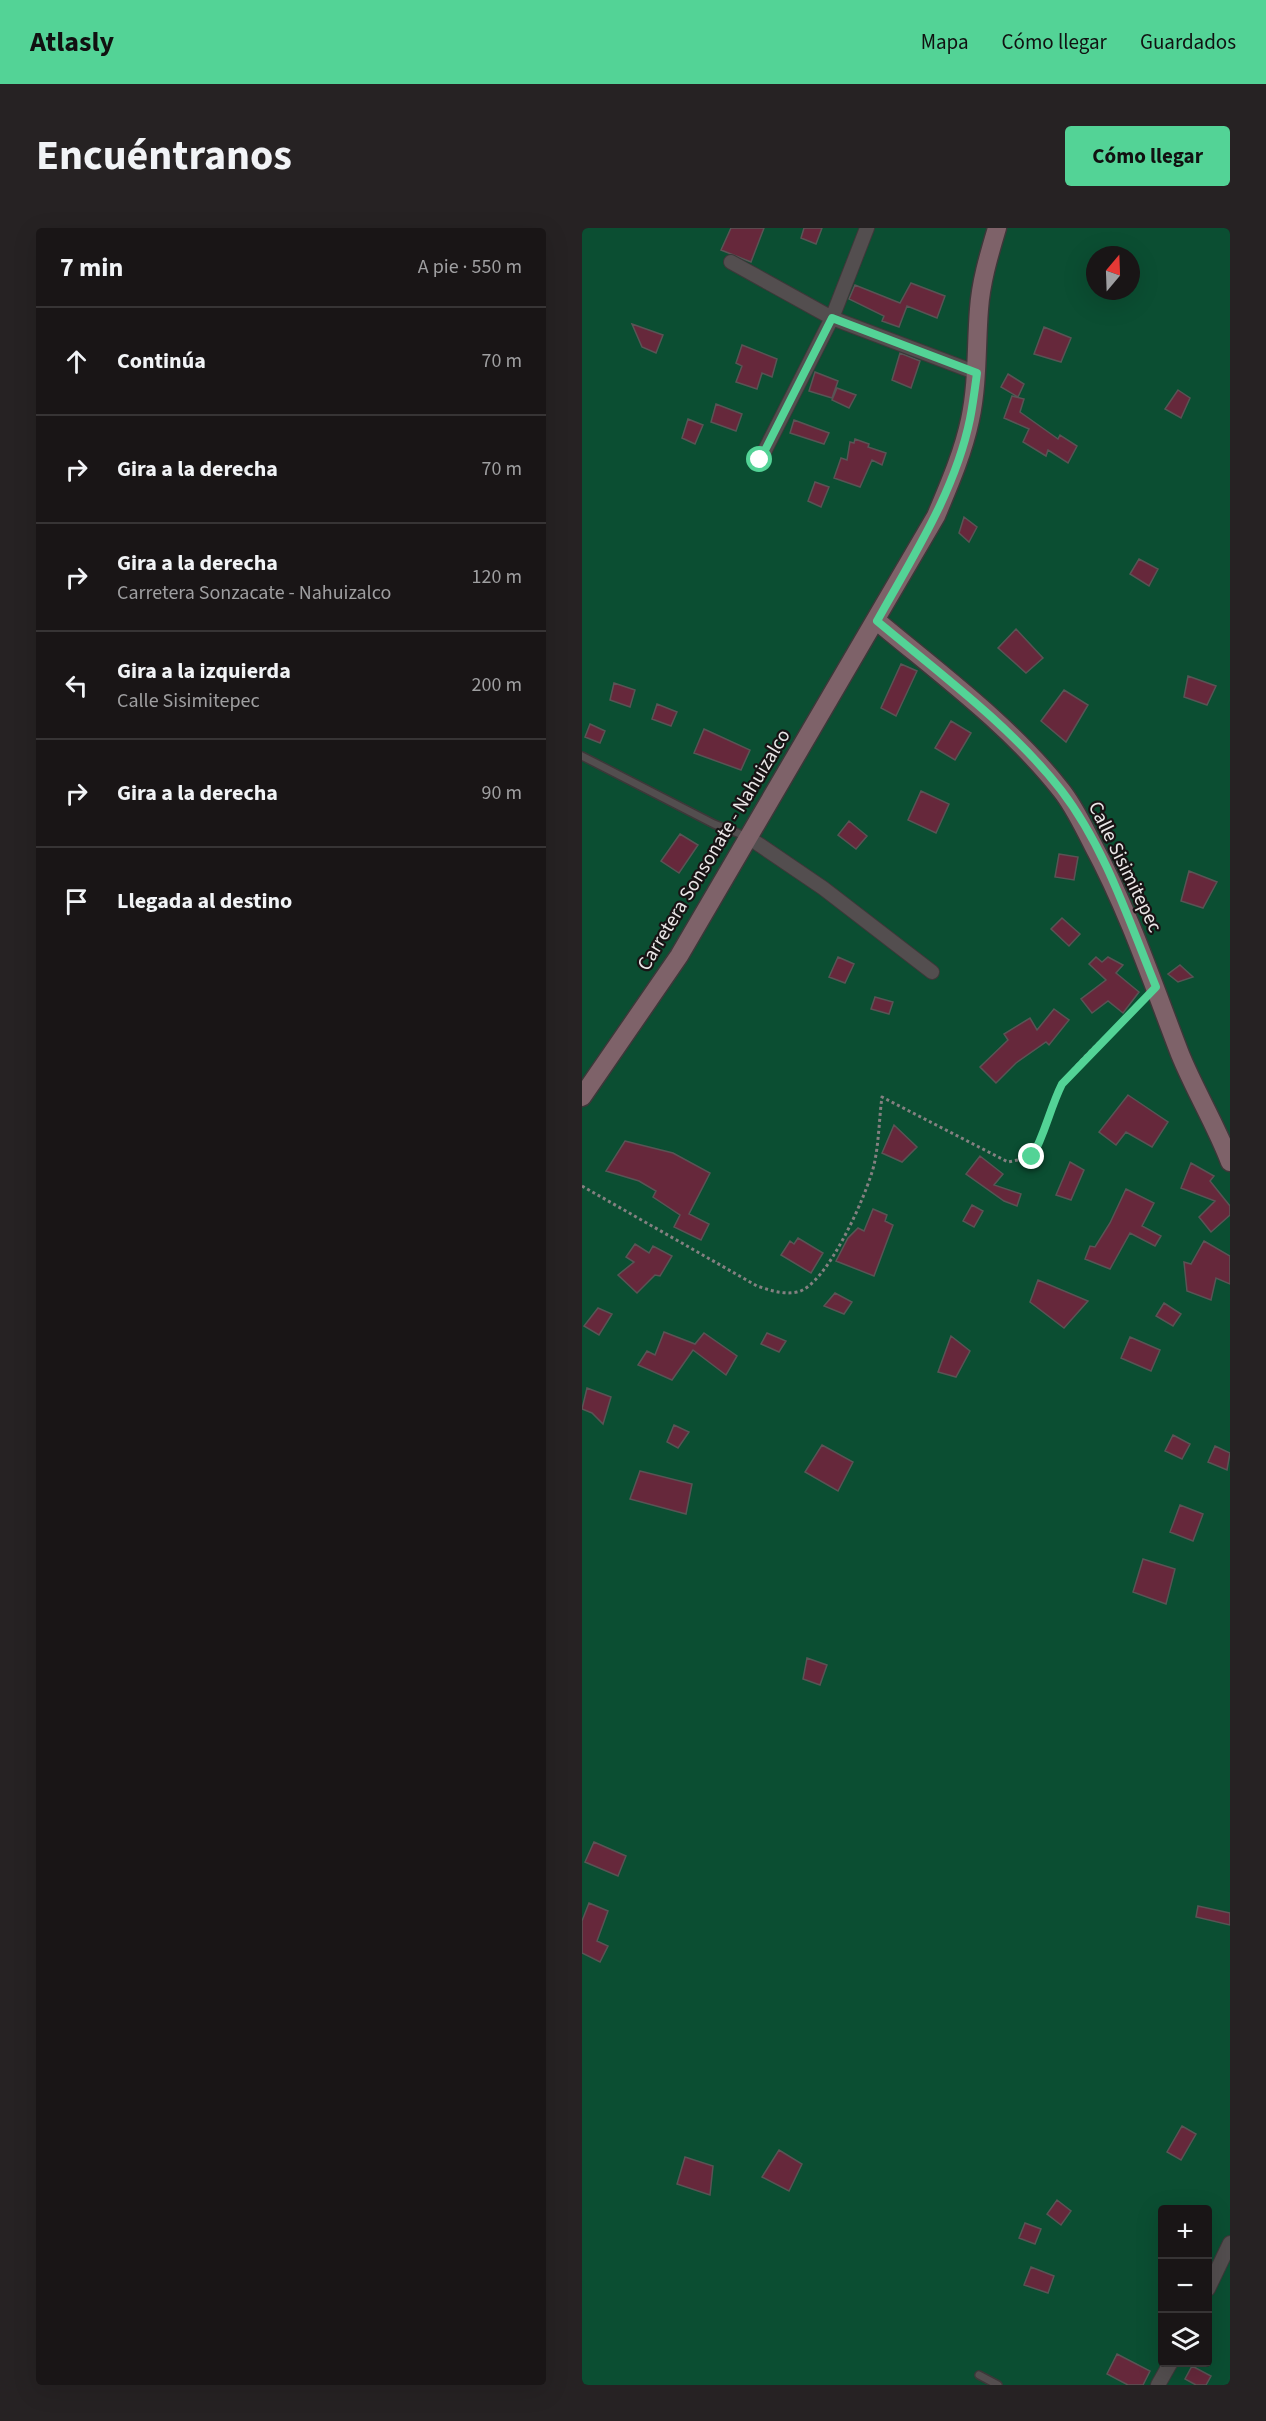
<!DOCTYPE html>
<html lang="es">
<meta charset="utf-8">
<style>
:root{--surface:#191516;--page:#262223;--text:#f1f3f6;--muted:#9f9fa1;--line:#373435;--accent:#53d396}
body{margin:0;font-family:"Source Sans 3",sans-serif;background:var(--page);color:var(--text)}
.controls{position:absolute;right:18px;bottom:18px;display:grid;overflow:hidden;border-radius:6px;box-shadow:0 6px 24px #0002}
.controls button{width:54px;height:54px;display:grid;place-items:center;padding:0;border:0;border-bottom:2px solid var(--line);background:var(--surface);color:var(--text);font:30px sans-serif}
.compass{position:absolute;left:504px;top:18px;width:54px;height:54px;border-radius:50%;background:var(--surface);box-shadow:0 6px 24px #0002;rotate:19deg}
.stop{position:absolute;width:18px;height:18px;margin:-14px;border:4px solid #53d396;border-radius:50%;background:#fff}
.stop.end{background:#53d396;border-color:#fff;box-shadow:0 2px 6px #0008}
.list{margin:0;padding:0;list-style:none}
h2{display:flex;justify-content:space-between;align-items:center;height:78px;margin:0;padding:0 24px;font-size:26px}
h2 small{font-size:20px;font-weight:400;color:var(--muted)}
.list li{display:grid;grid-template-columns:39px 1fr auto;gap:18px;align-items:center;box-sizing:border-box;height:108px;padding:0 24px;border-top:2px solid var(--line)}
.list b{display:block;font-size:22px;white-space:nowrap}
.list p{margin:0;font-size:20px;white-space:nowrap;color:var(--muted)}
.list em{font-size:20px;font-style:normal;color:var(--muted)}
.icon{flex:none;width:33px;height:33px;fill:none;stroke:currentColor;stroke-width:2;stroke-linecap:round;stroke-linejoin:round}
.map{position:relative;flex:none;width:648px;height:2157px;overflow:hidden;border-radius:6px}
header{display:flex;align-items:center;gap:36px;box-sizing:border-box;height:84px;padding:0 30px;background:var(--accent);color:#111}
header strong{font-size:28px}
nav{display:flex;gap:33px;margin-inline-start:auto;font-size:21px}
.intro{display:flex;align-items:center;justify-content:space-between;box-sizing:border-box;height:144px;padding:0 36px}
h1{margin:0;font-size:42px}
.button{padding:15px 27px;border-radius:6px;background:var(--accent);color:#111;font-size:21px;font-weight:700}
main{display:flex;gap:36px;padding:0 36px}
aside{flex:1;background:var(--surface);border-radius:6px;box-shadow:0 6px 24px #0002}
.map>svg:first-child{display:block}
.park{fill:#0b4e32;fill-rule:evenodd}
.building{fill:#66283b;stroke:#595455;stroke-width:1.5}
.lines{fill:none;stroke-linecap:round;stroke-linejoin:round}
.lane-casing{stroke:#3c3839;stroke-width:10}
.street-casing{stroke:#3c3839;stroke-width:16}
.secondary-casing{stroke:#3c3839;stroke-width:21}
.path{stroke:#848081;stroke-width:3;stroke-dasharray:3 3;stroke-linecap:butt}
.lane{stroke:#534e4f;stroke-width:7}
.street{stroke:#534e4f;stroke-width:14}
.secondary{stroke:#7e6269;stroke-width:18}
.route{stroke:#53d396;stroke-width:8}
.labels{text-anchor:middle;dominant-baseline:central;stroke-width:4.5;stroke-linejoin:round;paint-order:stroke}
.street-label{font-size:20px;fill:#eae6e7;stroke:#181314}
</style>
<header>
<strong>Atlasly</strong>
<nav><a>Mapa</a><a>Cómo llegar</a><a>Guardados</a></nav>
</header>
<div class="intro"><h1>Encuéntranos</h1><a class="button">Cómo llegar</a></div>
<main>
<aside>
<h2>7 min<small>A pie · 550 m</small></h2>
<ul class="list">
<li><svg class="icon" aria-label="ahead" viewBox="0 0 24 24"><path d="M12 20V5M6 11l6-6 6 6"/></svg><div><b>Continúa</b></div><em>70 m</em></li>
<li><svg class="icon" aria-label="right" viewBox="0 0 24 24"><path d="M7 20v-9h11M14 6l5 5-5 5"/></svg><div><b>Gira a la derecha</b></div><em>70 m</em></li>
<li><svg class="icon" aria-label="right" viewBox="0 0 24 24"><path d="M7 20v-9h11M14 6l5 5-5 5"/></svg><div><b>Gira a la derecha</b><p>Carretera Sonzacate - Nahuizalco</p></div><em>120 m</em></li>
<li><svg class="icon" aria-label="left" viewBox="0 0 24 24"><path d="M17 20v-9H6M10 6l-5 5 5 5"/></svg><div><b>Gira a la izquierda</b><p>Calle Sisimitepec</p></div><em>200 m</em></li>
<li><svg class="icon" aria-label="right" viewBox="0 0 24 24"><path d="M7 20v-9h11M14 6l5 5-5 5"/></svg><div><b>Gira a la derecha</b></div><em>90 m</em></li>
<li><svg class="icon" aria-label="arrive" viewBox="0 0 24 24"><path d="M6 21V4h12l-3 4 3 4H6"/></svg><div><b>Llegada al destino</b></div></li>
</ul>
</aside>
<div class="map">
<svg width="648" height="2157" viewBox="0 0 648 2157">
<rect width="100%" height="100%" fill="#211c1d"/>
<path class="park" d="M0,0H648V2157H0ZM513,27H549V63H513ZM580,1982H626V2134H580Z"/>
<path class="building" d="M149,0H182L169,34L139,22Z
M222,0H240L234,16L219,10Z
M329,55L363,68L355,90L325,78L317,99L300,93L302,88L267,71L273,57L318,75Z
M50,96L81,107L74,125L60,119Z
M462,99L489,110L479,134L452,126Z
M160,117L195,131L190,149L180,145L175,161L154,154L160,138L154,135Z
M318,125L338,133L329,160L310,152Z
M233,144L256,153L250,170L227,163Z
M426,146L442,156L436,169L419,159Z
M255,160L274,167L267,180L250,172Z
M596,162L608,170L599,190L583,181Z
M430,168L442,171L438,184L476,211L478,207L495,218L486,235L466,222L464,228L441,214L447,201L422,190Z
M134,176L160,186L154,203L129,194Z
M106,191L121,197L113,216L100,210Z
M212,192L247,205L242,216L208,205Z
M273,211L287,216L286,219L304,225L300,237L290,232L278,259L252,250L259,230L265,232L268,214L272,215Z
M233,254L247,259L239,279L226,273Z
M382,289L395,299L387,314L377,305Z
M557,331L576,341L567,358L548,346Z
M434,401L461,430L444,445L416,420Z
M319,436L335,443L314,488L299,480Z
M606,448L634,458L625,477L602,469Z
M32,455L53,462L48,479L28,472Z
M482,462L506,477L484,514L459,493Z
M75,476L95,484L89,498L70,491Z
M369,493L389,505L373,532L353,520Z
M8,496L23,503L18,515L3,509Z
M122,501L168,522L159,542L112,525Z
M339,563L367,576L354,605L326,592Z
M267,593L285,608L274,621L256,607Z
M98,606L116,617L97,645L79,633Z
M477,626L496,629L492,652L473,649Z
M607,643L635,654L621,680L599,673Z
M480,690L498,706L487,718L469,701Z
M256,729L272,736L263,755L247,749Z
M514,729L520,734L526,729L541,737L534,745L557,764L541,785L526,773L510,785L499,771L524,752L507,736Z
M598,737L611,749L596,754L586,746Z
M293,769L311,774L307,786L289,781Z
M472,781L487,792L467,817L464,814L434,835L414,855L398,839L426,812L422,806L448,790L455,802Z
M546,867L586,894L570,919L544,904L534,917L517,904Z
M312,897L335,919L320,934L300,925Z
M43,913L91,925L128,945L107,986L127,996L119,1012L92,999L98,987L71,969L74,963L57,953L24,943Z
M398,928L421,946L412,957L439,966L435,978L422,973L384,946Z
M488,934L502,942L489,972L474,967Z
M609,935L632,948L628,953L648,978V987L629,1004L617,989L633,973L599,960Z
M544,961L572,975L560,998L579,1008L573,1018L548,1005L528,1041L503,1031L508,1018L513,1019L528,995Z
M390,977L401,983L392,999L381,993Z
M291,981L305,987L303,993L311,997L292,1048L254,1033L266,1010L276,1000L282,1003Z
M216,1010L241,1025L229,1045L199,1027L208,1013L212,1016Z
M622,1013L648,1028V1056L634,1050L629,1072L605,1063L602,1034L609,1036Z
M53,1016L67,1025L71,1018L90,1028L78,1048L73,1047L55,1065L36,1047L52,1034L44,1029Z
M456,1052L506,1073L482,1100L448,1074Z
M253,1065L270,1074L262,1086L242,1078Z
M582,1075L599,1086L591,1098L574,1088Z
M16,1080L30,1086L17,1107L2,1098Z
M82,1104L113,1116L122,1105L155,1128L144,1147L111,1122L90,1152L56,1137L65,1123L73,1127Z
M185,1105L204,1113L197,1124L179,1116Z
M369,1108L388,1123L374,1149L356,1144Z
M548,1109L578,1122L569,1143L539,1130Z
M5,1160L29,1169L21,1196L10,1185L0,1181Z
M92,1197L107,1204L96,1220L85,1214Z
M591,1207L608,1216L600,1231L583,1223Z
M240,1217L271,1234L256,1263L223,1244Z
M633,1218L648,1225L645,1242L626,1234Z
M58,1243L110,1256L104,1286L48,1271Z
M598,1277L621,1286L611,1313L588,1304Z
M561,1331L593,1341L584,1376L551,1364Z
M225,1430L245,1437L238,1457L221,1451Z
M12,1614L44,1628L36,1648L3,1634Z
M7,1675L26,1683L15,1713L26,1718L18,1734L0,1725V1693Z
M616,1678L648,1685V1697L614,1689Z
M600,1898L614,1906L599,1932L585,1924Z
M197,1922L220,1936L207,1963L180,1949Z
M103,1929L131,1938L128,1967L95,1956Z
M475,1972L489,1983L479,1997L465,1986Z
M443,1995L459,2001L453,2016L437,2010Z
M449,2039L472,2048L466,2065L442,2057Z
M535,2126L568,2143L561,2157H546L525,2146Z
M610,2138L629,2148L624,2157H614L603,2151Z"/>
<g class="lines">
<g class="lane-casing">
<path id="lane" d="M0,528L132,596L166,609
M397,2147L416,2157"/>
</g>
<g class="street-casing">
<path id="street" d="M149,34L250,90L395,145
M178,232L250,90L285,0
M166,609L241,660L350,744
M626,2061L648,2015
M576,2157L589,2134"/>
</g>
<g class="secondary-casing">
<path id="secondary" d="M295,393C357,445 428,497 479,562C492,578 501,598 511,617C547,684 571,756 598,826C613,863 634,897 648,934
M0,869L97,728L354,288C367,257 381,225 388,192C396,155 394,118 397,81C399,53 407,27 415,0"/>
</g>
<path class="path" d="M0,958L175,1058C188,1062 200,1067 215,1064C245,1058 285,966 292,937C297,915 297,891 300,869L426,934L450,929C463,906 465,878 480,856C498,829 538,796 562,772"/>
<use href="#lane" class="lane"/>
<use href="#street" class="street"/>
<use href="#secondary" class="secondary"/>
</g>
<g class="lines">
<path class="route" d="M178,232L250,90L395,145C393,160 391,176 388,191C373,264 331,328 295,393C356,444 430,499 479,562C523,619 547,693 574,759L480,856C468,880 463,906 450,929"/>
</g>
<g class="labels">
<g class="street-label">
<text transform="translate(132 622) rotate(-59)">Carretera Sonsonate - Nahuizalco</text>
<text transform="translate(543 639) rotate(64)">Calle Sisimitepec</text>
</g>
</g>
</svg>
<div class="controls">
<button>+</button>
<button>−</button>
<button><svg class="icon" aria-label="layers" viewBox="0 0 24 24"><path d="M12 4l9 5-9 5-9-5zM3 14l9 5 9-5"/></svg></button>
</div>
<svg class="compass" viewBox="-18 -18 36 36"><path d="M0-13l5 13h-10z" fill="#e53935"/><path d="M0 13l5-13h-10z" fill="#9f9fa1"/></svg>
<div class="stop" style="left:178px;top:232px"></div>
<div class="stop end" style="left:450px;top:929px"></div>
</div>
</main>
